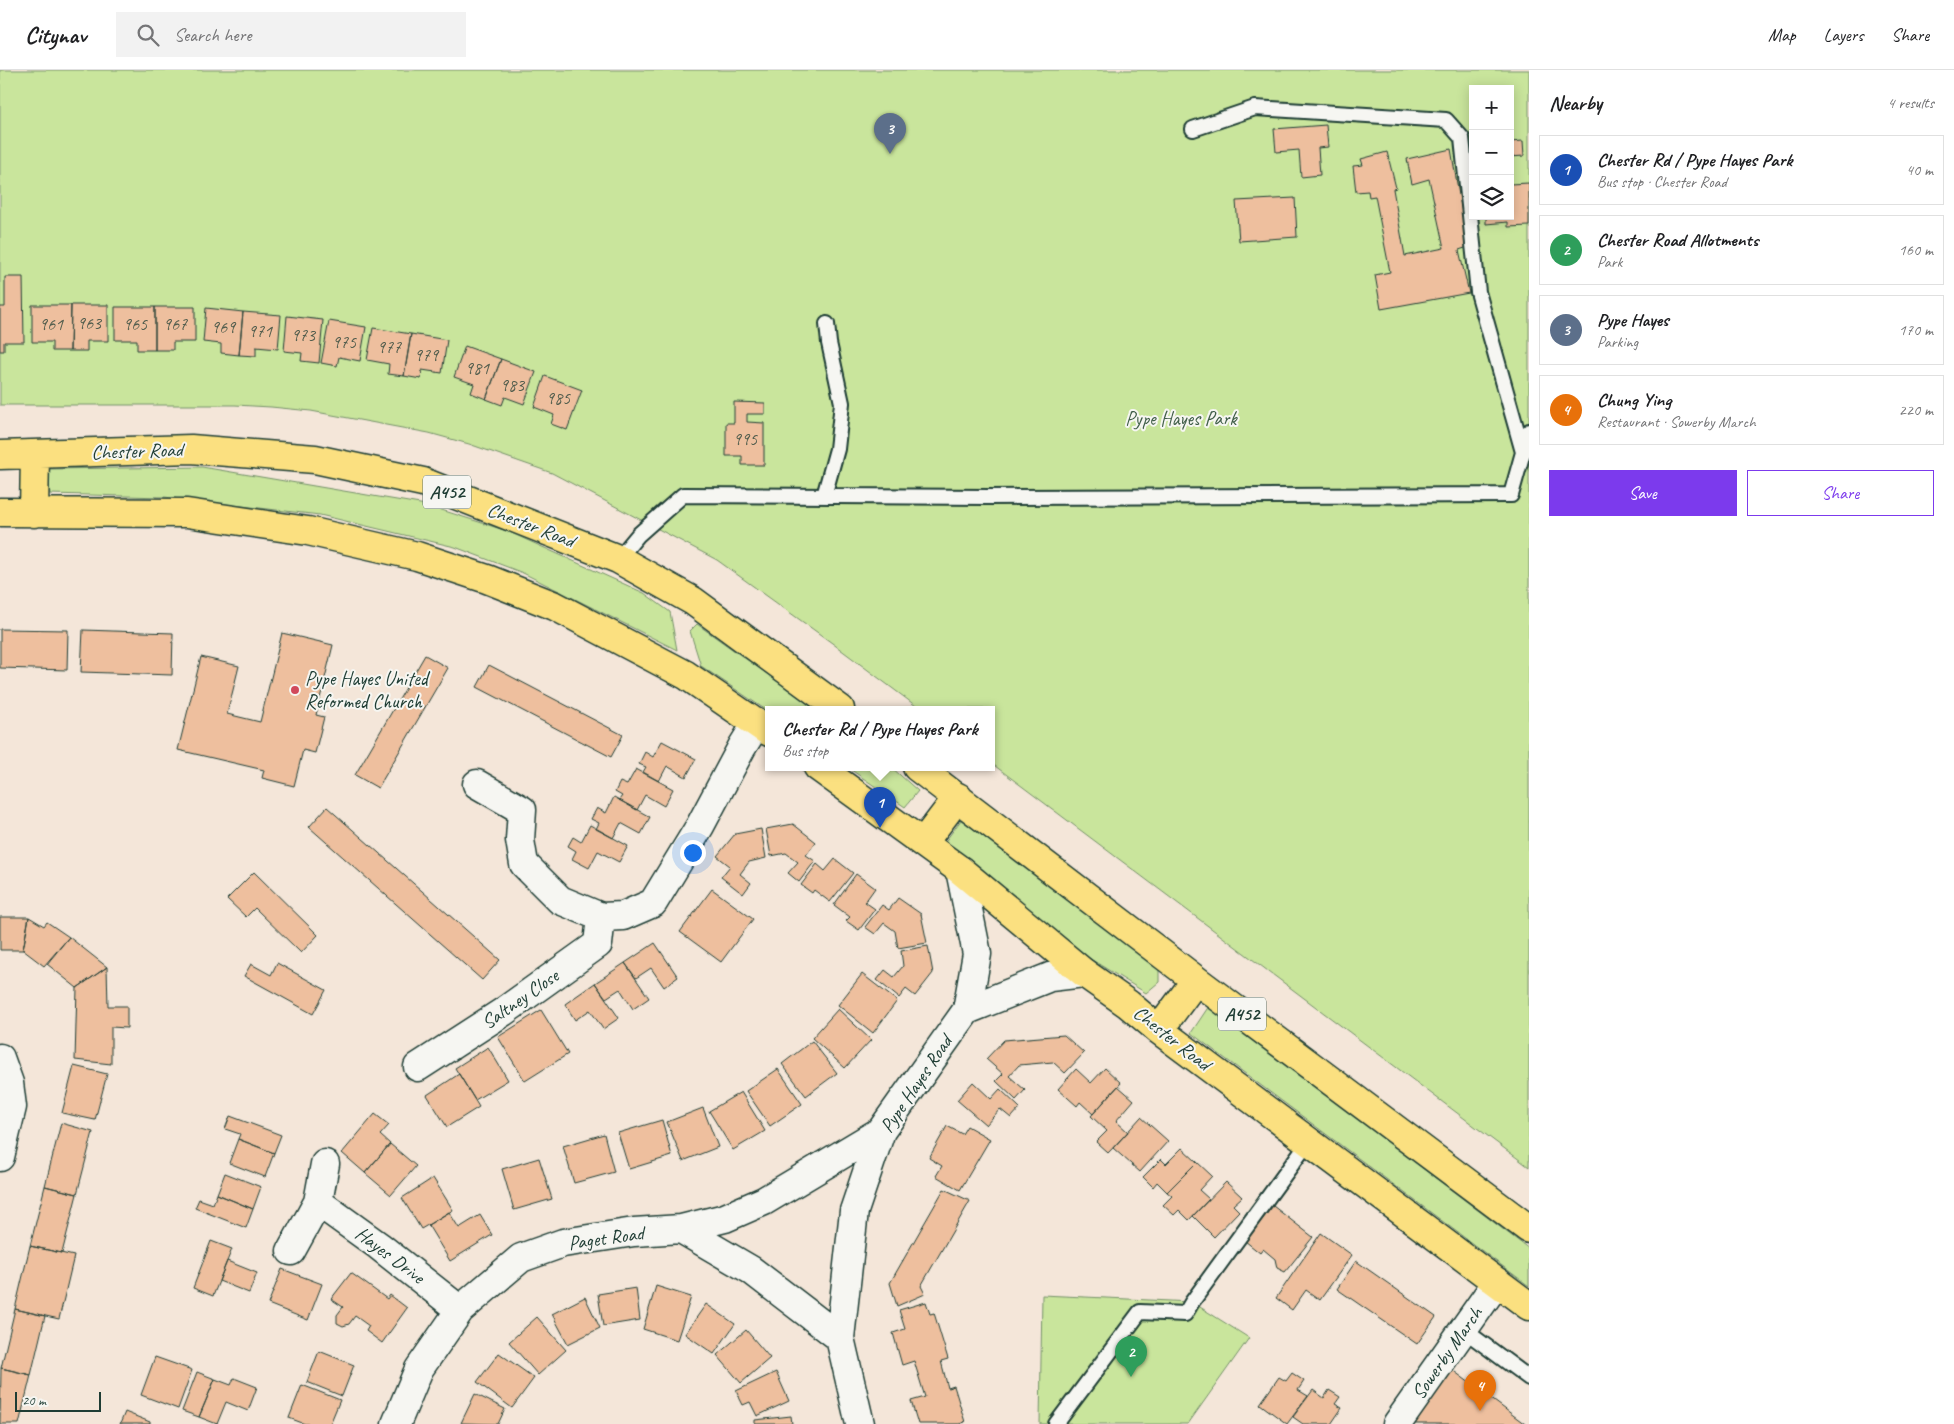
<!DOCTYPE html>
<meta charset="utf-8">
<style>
:root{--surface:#fff;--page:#f2f2f2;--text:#202124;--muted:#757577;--line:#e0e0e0;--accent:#7c3aed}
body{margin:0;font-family:Caveat,sans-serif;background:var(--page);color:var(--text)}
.controls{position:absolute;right:15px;top:15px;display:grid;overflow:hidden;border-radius:0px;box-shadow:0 2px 12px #0003}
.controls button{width:45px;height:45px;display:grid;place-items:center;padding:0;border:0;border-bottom:1px solid var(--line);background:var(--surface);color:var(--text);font:25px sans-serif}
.scale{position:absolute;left:15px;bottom:12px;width:86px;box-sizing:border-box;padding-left:5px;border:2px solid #1f3d34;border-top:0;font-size:14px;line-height:18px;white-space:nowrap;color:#1f3d34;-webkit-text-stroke:4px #f6f6f2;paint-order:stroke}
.you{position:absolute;left:692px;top:782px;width:18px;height:18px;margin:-12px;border:4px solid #fff;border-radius:50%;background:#1a73e8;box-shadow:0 0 0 8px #1a73e833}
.badge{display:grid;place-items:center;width:32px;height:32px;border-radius:50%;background:var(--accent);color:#fff;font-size:16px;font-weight:700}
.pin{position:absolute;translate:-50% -41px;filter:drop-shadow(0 1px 2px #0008)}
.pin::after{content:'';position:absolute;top:26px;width:18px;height:15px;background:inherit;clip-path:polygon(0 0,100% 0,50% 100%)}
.popup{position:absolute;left:765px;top:636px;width:230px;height:65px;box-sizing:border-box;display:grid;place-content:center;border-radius:0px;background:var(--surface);filter:drop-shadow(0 1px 4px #0005);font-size:16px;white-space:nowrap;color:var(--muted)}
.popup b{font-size:19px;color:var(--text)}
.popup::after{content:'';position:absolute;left:50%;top:100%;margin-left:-10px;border:10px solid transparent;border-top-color:var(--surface)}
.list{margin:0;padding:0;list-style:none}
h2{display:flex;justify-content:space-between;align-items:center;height:65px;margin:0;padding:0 20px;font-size:21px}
h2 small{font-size:16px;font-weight:400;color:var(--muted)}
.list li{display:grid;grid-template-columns:32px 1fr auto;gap:15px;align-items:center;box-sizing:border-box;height:70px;margin:0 10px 10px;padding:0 10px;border:1px solid var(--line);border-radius:0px}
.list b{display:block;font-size:19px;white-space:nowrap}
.list p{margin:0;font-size:16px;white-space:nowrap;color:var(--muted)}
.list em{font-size:16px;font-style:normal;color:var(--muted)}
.actions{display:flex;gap:10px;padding:15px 20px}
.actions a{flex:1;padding:11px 0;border:1px solid var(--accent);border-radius:0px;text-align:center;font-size:18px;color:var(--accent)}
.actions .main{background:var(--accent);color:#fff}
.icon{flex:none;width:28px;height:28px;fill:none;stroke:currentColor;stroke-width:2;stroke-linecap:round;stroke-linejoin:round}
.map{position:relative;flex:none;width:1529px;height:1354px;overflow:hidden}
header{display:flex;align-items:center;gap:30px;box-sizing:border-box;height:70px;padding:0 25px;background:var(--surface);border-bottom:1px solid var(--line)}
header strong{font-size:24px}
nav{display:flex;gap:28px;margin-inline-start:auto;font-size:18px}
.search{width:350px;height:45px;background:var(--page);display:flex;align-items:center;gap:12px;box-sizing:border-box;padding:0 18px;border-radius:0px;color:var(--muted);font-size:19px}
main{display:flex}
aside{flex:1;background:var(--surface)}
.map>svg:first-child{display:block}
.green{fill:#c9e59c;stroke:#749168;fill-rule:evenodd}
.building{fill:#eebf9e;stroke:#1f3d34}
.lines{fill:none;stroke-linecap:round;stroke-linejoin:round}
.service-casing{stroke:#1f3d34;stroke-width:18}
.minor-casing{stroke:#1f3d34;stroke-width:31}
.trunk-casing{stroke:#1f3d34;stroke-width:31}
.service{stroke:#f6f6f2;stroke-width:14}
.minor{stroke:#f6f6f2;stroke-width:28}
.trunk{stroke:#fbe080;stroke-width:28}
.poi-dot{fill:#d1495b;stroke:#f6f6f2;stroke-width:2}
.labels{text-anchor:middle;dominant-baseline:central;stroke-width:4;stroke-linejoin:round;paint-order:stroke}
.number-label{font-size:18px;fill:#535e4e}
.shield{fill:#f6f6f2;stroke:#60746d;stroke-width:1}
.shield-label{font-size:19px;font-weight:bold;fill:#1f3d34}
.park-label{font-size:20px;fill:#415f49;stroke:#f6f6f2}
.street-label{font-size:20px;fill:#1f3d34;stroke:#f6f6f2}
.poi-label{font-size:20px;fill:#1f3d34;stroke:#f6f6f2;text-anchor:start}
</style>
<header>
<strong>Citynav</strong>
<div class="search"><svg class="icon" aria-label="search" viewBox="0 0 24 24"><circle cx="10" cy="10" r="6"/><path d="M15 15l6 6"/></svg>Search here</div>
<nav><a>Map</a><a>Layers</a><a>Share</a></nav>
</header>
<main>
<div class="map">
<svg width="1529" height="1354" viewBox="0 0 1529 1354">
<rect width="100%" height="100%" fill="#f4e6d9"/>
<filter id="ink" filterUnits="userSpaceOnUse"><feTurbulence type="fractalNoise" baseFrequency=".02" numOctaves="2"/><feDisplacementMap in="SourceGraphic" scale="10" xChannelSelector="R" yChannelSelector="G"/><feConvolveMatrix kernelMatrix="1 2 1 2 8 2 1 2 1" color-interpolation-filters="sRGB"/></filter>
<g filter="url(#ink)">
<path class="green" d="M0,0H1529V1097L991,693V639H920L832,573L717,490L552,403L469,374L429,363L311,341L271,337L235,335H0ZM1473,19H1510V146H1473Z
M202,397L426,435L507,461L644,523L670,542L677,580L523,503L455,477L320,445L164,427L50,424L48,399Z
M697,554L816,639H769V642L701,596L690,561Z
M847,697H891L918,721L905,737Z
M961,750L1084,840L1159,899V912L1146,923L1074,879L944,773Z
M1209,936L1529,1179V1216L1191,963Z
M1042,1225L1192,1232L1249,1268L1188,1354H1040Z"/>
<path class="building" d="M1326,55L1328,77L1318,78L1320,105L1301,107L1299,80L1276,82L1274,59Z
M1523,71L1524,86L1510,87V72Z
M1451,79L1468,177L1459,180L1469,223L1381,239L1375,205L1390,202L1375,126L1369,127L1368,121L1356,122L1353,96L1363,95L1361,89L1387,82L1396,118L1393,119L1405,186L1444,178L1429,109L1412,114L1407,89Z
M1529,113V156L1508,157V152L1486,154V146H1510V114Z
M1295,128L1297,167L1239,171L1236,131Z
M5,207H23L24,272H4V281H0V237H5Z
M32,235H71L70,281H52V272H32Z
M71,235H108V271H87V281H70Z
M115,237H155V280H137V270H115Z
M155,237H195V272H173V280H155Z
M206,238L243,242L239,285L221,283V274L203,272Z
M243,242L281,245L278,279L256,277V286L239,285Z
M287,246L323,250L319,293L301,291L302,283L284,281Z
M329,251L366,257L360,291L339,287L337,296L321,293Z
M373,258L411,264L404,306L388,304L389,294L367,290Z
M411,264L447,270L442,303L422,300L421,309L404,306Z
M465,276L501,289L486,329L471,323L474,314L454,307Z
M501,289L536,302L524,334L505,327L502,335L486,329Z
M545,306L582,320L567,360L551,354L554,345L534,337Z
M734,332L765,333V344H747V352L764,353V395H742V386H726V353H734Z
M0,559L68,560L67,600L0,598Z
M83,560L173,563L172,605L81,602Z
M282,563L333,575L316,645L324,647L315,683L303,680L294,716L262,708L264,700L178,680L201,587L239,596L227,644L260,652Z
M425,585L448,598L378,718L355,705Z
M489,595L623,665L611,687L477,617Z
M662,671L696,689L686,707L667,696L659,711L643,702L646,697L639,694L645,682L653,687Z
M636,699L673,719L664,736L645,725L637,740L619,730L622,726L615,722L620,712L627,715Z
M614,727L650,747L641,764L621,753L613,768L596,759L599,753L591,749L597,738L606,743Z
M327,737L500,890L482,910L309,757Z
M793,754L816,772L806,785L815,791L799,812L788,803L798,792L786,783L771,786L766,759Z
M590,755L628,776L619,792L598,781L589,798L572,789L576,781L568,776L573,767L581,772Z
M761,759L766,788L749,792L740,804L751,813L743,824L721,807L730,796L717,786L735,764Z
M835,789L853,803L830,832L814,820L812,823L801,815L817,794L825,801Z
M254,802L318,865L301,883L255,838L246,847L227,829Z
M856,804L875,818L865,832L875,839L859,860L846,851L850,847L834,835Z
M712,819L753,849L721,892L680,862Z
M898,828L921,844L927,873L898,878L895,861L884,853L875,864L865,857L882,835L889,840Z
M0,847H29L23,880H0Z
M29,847L44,856L47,852L69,867L44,896L23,880Z
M69,867L107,897L77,918L47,894Z
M655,873L678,907L664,917L651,898L636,908L625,893Z
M928,876L933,903L915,926L906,919L899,928L877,910L885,900L894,907L903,896L901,881Z
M277,893L326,920L313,944L244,906L251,894L271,905Z
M625,893L649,928L633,939L620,919L606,928L595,913Z
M107,897L108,936H127V958L111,957V994L75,990L77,918Z
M862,904L897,931L873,963L838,935Z
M595,913L619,948L603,959L590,940L575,950L565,934Z
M838,939L871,970L845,998L812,968Z
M541,940L568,984L525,1011L498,967Z
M1064,965L1084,983L1065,1003L1053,992L1019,995L1009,1006L1025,1020L1016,1030L996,1011L1003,1004L986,989L1004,970Z
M812,971L837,1003L806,1026L782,994Z
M488,977L508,1010L475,1030L455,998Z
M74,996L107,1004L95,1050L62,1043Z
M1105,998L1121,1013L1093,1044L1080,1032L1077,1036L1058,1019L1076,999L1091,1013Z
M778,999L802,1034L770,1056L746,1021Z
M459,1004L479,1037L447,1057L427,1025Z
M973,1012L991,1029L1000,1019L1020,1038L1011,1048L1000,1039L986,1055L957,1030Z
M1118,1016L1134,1030L1116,1051L1128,1062L1108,1083L1096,1072L1107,1061L1091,1046Z
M741,1022L765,1061L733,1080L709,1041Z
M703,1038L718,1077L683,1091L667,1052Z
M375,1044L389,1055L380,1065L390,1074L365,1103L342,1083Z
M230,1046L281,1065L274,1083L238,1069L240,1064L225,1059Z
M1141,1047L1168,1071L1140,1102L1113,1078Z
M662,1050L672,1086L629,1099L618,1063Z
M61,1053L93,1062L77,1124L45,1116Z
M947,1056L962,1064L967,1056L990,1069L960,1120L936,1106L942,1096L929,1088Z
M604,1064L614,1102L574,1113L563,1076Z
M238,1069L274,1083L265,1107L229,1093Z
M390,1074L416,1096L391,1125L365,1103Z
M1182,1078L1197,1092L1167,1122L1157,1112L1153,1117L1143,1107L1161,1089L1166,1094Z
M539,1088L552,1129L514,1140L502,1099Z
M1197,1092L1212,1106L1199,1120L1209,1129L1189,1150L1179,1140L1174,1145L1163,1135L1172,1126L1167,1122Z
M225,1103L261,1117L253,1139L217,1124Z
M433,1108L453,1140L421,1159L402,1128Z
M1226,1112L1242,1127L1233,1135L1239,1141L1214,1167L1193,1146Z
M45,1116L77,1124L62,1183L30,1176Z
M944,1119L970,1131L921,1216L925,1224L897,1236L890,1213Z
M217,1124L253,1139L246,1158L195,1138L199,1129L213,1134Z
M1273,1136L1313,1167L1285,1202L1277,1198L1275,1189L1263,1179L1260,1183L1245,1171Z
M449,1142L459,1158L480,1145L492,1165L450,1191L428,1155Z
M1321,1163L1352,1185L1320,1230L1306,1220L1292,1240L1276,1228Z
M211,1171L232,1179L213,1226L193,1218Z
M30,1176L74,1186L59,1249L15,1239Z
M227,1191L257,1203L249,1223L219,1211Z
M1356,1191L1436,1247L1417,1274L1337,1219Z
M282,1199L322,1214L308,1250L268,1234Z
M351,1203L387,1229L390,1225L407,1238L382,1273L366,1261L369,1256L355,1246L349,1254L343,1256L337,1253V1245L343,1237L331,1229Z
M656,1216L691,1227L677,1270L643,1259Z
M636,1218L640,1250L603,1256L598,1224Z
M585,1227L600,1258L568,1274L552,1244Z
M926,1232L930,1244L934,1243L948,1289L941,1291L948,1318L954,1316L965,1352L959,1354H918L911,1331L925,1327L914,1291L902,1295L893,1263L905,1259L899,1240Z
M706,1234L735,1254L714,1284L685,1264Z
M15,1239L45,1246L31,1305L1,1298Z
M537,1247L566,1280L538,1305L509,1272Z
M746,1260L770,1288L741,1313L717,1285Z
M319,1281L354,1295L342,1326L307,1312Z
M499,1283L534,1308L512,1338L477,1312Z
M155,1287L192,1300L178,1339L141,1325Z
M1,1298L31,1305L19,1354H0Z
M1451,1299L1525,1354H1410Z
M197,1302L215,1309L199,1347L182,1341Z
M776,1302L789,1331L757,1346L750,1332L743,1335L736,1321Z
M1292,1303L1304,1311L1298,1320L1308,1326L1287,1354L1260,1334L1279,1307L1286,1311Z
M234,1308L257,1317L248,1341L226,1332L217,1354L199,1347L215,1309L231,1315Z
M302,1315L340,1330L330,1354H305L289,1348Z
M1313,1320L1324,1328L1329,1320L1340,1327L1335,1334L1342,1338L1331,1354H1303L1293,1347Z
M475,1324L505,1339L498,1354L461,1353Z
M125,1342L150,1352V1354H120Z
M791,1346L792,1354H755V1350Z"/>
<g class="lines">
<g class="service-casing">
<path id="service" d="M1193,59L1255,38L1446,50L1462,68L1478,222L1523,382
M824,426L837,379L842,333L829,273L827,254
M618,489L638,465L683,425L989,427L1511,425L1529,361
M1464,1260L1529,1308
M1056,1354L1140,1242L1185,1244L1192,1232L1309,1071"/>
</g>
<g class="minor-casing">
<path id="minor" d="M477,714L522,740L520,770L524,794L560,830L601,847
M967,940L1050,907L1084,903
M0,988L9,1013L12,1037L0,1087
M418,997L503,942L598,874L601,847L623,846L653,833L700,756L742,677L757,653
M318,1132L325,1094
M681,1159L751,1200L840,1268
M291,1181L318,1132L379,1176L460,1240
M396,1354L419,1299L460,1240L521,1188L563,1173L634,1162L681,1159L725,1148L764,1131L881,1061
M860,1354L840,1268L854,1141L881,1061L967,940L977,884L960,800
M1397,1354L1497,1212"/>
</g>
<g class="trunk-casing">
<path id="trunk" d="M0,385L191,379L315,389L423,412L618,489L693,531L840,639
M0,442L187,443L308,461L417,486L487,509L555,536L686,605L769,662
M34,443L35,384
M818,697L960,800L1084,903L1128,934L1159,960L1529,1236
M917,697L1196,910L1529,1159
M923,773L958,727
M1159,960L1196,910"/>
</g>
<use href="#service" class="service"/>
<use href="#minor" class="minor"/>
<use href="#trunk" class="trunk"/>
</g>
</g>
<circle class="poi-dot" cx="295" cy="620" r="5"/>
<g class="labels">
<g class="number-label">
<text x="89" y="253">963</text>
<text x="51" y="254">961</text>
<text x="135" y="254">965</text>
<text x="175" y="254">967</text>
<text x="223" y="257">969</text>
<text x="260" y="261">971</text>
<text x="303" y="265">973</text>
<text x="344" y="272">975</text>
<text x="389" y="277">977</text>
<text x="426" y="285">979</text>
<text x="477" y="298">981</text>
<text x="512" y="315">983</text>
<text x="558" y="328">985</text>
<text x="745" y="369">995</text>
</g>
<g class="shield">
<rect x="423" y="405.5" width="48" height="33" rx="4"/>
<rect x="1218" y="927.5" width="48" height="33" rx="4"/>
</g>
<g class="shield-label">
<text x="447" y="422">A452</text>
<text x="1242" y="944">A452</text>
</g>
<g class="park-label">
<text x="1181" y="348">Pype Hayes Park</text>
</g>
<g class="street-label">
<text transform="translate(137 381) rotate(-2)">Chester Road</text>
<text transform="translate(531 455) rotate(21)">Chester Road</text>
<text transform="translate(520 929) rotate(-35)">Saltney Close</text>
<text transform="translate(1172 968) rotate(38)">Chester Road</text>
<text transform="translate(916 1014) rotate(-56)">Pype Hayes Road</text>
<text transform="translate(606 1168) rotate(-8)">Paget Road</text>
<text transform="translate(390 1185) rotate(37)">Hayes Drive</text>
<text transform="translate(1447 1283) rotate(-55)">Sowerby March</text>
</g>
<g class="poi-label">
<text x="305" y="608">Pype Hayes United<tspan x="305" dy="23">Reformed Church</tspan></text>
</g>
</g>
</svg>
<div class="controls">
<button>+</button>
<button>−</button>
<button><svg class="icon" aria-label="layers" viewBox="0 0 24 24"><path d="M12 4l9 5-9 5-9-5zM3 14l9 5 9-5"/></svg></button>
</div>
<div class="scale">20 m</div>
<div class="you"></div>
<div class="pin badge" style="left:880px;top:758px;background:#1a4fb4">1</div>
<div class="popup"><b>Chester Rd / Pype Hayes Park</b>Bus stop</div>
<div class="pin badge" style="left:1131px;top:1307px;background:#2e9e5b">2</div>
<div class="pin badge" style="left:890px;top:84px;background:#5c6f8a">3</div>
<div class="pin badge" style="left:1480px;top:1341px;background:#e8710a">4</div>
</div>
<aside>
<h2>Nearby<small>4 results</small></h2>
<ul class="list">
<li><span class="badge" style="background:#1a4fb4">1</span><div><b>Chester Rd / Pype Hayes Park</b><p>Bus stop · Chester Road</p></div><em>40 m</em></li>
<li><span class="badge" style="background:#2e9e5b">2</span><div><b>Chester Road Allotments</b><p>Park</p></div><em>160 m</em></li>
<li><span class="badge" style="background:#5c6f8a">3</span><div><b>Pype Hayes</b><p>Parking</p></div><em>170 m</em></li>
<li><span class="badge" style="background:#e8710a">4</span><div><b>Chung Ying</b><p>Restaurant · Sowerby March</p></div><em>220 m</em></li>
</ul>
<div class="actions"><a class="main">Save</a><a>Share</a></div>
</aside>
</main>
